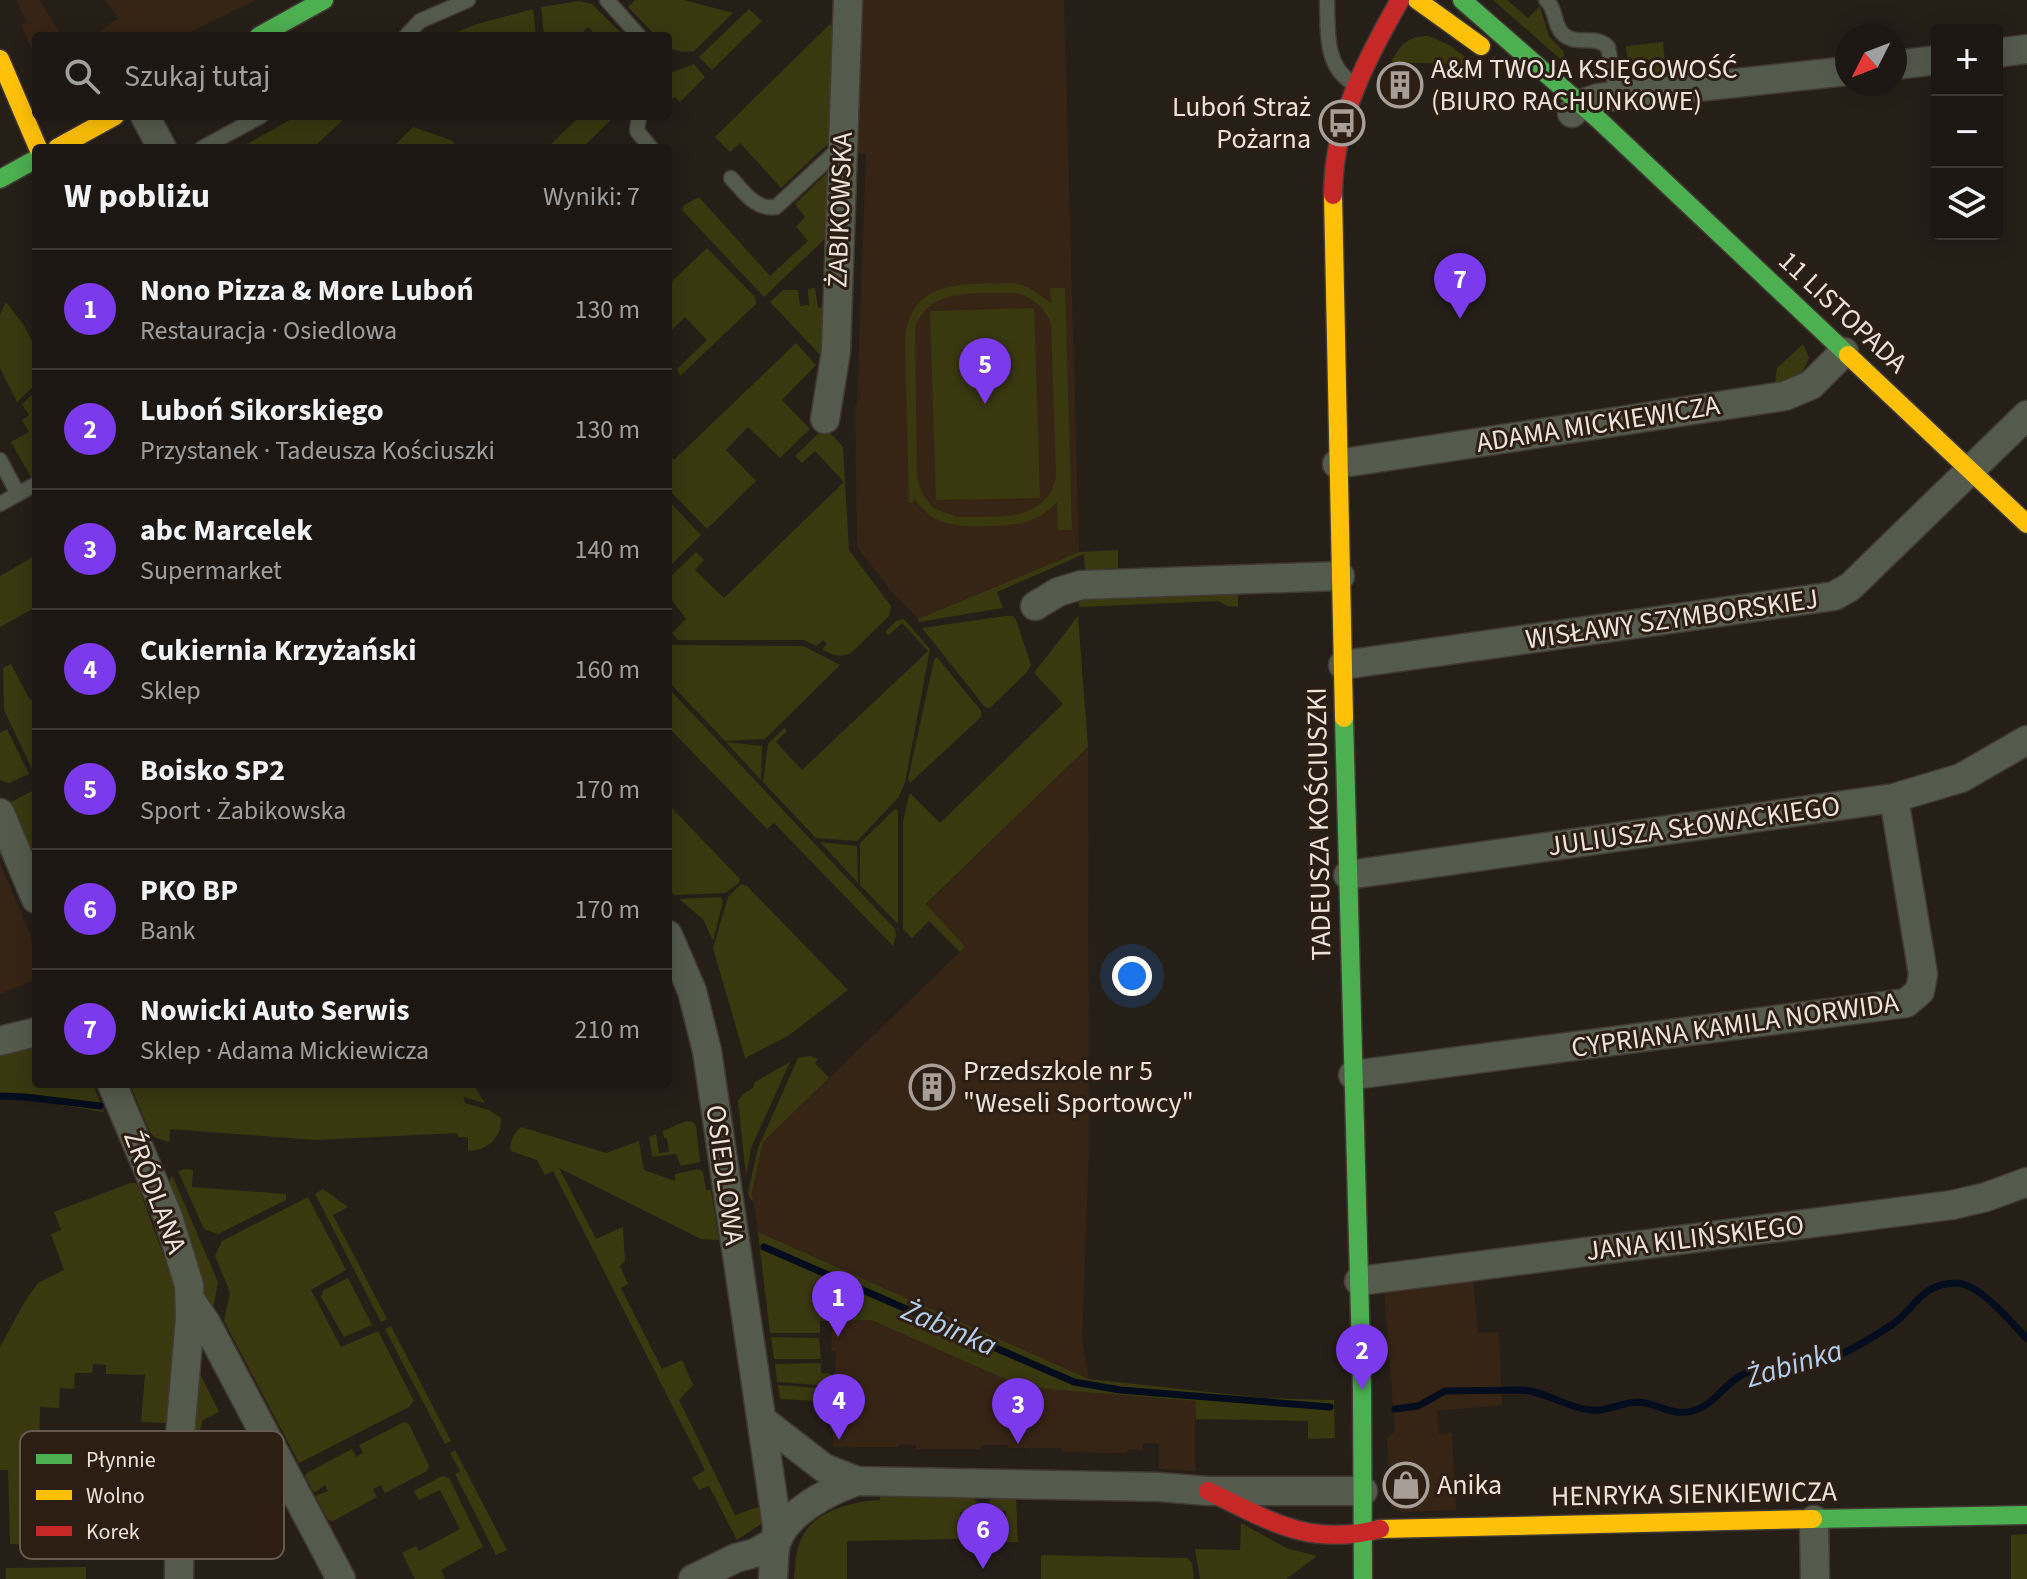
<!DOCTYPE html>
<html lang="pl">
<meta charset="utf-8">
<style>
:root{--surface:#1c1712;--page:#292420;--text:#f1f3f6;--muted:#a09f9f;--line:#3a3632;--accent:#7c3aed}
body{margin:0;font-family:"Source Sans 3",sans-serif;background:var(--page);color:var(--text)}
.controls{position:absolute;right:24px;top:24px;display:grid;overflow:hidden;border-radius:8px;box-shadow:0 4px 20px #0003}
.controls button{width:72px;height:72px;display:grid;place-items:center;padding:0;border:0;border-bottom:2px solid var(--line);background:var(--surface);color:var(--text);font:40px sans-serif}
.compass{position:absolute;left:1835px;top:24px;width:72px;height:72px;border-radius:50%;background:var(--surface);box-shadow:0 4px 20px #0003;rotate:228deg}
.you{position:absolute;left:1132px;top:976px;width:28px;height:28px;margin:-20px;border:6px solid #fff;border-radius:50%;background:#1a73e8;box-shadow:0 0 0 12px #1a73e833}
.badge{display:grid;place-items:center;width:52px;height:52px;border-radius:50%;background:var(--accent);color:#fff;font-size:26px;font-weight:700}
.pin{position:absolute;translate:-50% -66px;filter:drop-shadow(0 2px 4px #0008)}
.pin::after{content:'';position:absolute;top:42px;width:28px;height:24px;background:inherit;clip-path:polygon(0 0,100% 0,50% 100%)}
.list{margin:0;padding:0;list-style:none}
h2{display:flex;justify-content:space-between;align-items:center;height:104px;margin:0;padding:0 32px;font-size:34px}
h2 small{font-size:26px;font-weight:400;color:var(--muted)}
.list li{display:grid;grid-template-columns:52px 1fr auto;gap:24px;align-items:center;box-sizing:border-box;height:120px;padding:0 32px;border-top:2px solid var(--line)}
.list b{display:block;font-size:30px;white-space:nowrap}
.list p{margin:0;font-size:26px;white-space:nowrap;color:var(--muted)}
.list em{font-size:26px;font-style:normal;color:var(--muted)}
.icon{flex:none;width:44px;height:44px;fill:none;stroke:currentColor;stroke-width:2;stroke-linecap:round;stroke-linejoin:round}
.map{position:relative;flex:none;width:2027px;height:1579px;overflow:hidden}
.search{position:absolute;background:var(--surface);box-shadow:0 4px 20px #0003;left:32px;top:32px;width:640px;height:88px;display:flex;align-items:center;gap:20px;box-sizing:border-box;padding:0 28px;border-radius:8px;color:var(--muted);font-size:30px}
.panel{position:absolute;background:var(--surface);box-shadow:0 4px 20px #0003;left:32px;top:144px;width:640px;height:944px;border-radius:8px}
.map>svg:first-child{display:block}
.built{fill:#362515}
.green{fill:#39380f;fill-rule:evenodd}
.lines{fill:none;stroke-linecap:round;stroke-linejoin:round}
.stream{stroke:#030d1d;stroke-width:7}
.lane-casing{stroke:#413a34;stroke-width:17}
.street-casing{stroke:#413a34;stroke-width:31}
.fast-casing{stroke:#413a34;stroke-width:21}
.slow-casing{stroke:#413a34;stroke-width:21}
.jam-casing{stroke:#413a34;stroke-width:21}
.lane{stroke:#555b4c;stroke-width:14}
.street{stroke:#555b4c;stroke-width:28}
.fast{stroke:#4caf50;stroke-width:18}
.slow{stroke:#ffc107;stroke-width:18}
.jam{stroke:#c62828;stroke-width:18}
.labels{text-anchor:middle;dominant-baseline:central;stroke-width:6;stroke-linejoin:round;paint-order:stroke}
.poi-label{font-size:28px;fill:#ede3db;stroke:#2c1e12;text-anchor:start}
.street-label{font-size:28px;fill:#ede3db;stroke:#2c1e12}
.water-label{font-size:30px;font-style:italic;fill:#b1ceef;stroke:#2c1e12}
.key{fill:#2c1e12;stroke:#66594e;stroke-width:2}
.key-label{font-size:22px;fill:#ede3db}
</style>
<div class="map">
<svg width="2027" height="1579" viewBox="0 0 2027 1579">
<rect width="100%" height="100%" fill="#261f18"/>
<path class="built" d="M16,0H39L62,36H36V59L21,25L27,23Z
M105,0H256L182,36H93L118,18Z
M861,0H1064L1079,552L918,619L892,592L857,547L855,405H857L866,154L854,153Z
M1088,747L1089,1145L1082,1341L1089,1379L758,1232L752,1193L763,1142L964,948L926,905Z
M0,863L36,948V979L0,994Z
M1473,1279L1478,1333L1499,1332L1502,1405L1437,1411L1439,1434L1452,1433L1456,1510L1401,1512L1391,1506L1387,1439L1395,1431L1384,1292Z
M832,1319L871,1320L1023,1387L1195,1401V1471L1159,1469V1443H1143V1450L1128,1449L1127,1453L1062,1452L1061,1448H1008L1007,1445H981V1449H916V1445L900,1444L898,1447H833V1430H830L831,1402L834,1401L836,1351L831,1350Z"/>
<path class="green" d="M635,0H684L733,13L694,51L683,52L668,48V36H656L628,7Z
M1493,0H1507L1528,18L1540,6L1549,36L1563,51L1566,64Z
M579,1L592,4L624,36H597L588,27L579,36H544L541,7Z
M533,9L536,36H448L477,24Z
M749,9L762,21L712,70L699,57Z
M830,24L835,29L832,140L781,188L740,143L730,152L715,137Z
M1429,36L1449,45L1476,65L1391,62C1401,44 1408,36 1429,36Z
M1663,42L1666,72L1629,75L1626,46Z
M694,64L705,77L680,102L675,97L672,99L668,90V74Z
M297,116H339L342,121L313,148H245L247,144Z
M580,116H615L582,148H547Z
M413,127L451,140L459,148H392Z
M831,169L830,234L764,297L682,210L684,205L699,197L770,276L808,241L796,227L805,217L795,204Z
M707,248L755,297L756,304L680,376L677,369L707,340L685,317L668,334V285Z
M1014,283L1030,288L1051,303L1050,288H1065L1072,530H1058L1057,502C1037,524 1016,525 987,526C956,527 932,526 914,498L913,503H909L905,341C910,276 966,285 1014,283ZM1013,293C1031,295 1044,307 1051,323L1056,477C1046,524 995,516 957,517L933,508L923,495L917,478L915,328C930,286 976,294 1013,293Z
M815,288L818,308L829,306L822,357L770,302L783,290H798L800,306L809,305L808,289Z
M6,302L23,324L36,348V384L17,402L0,368V315Z
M1034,308L1040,498L936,500L930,311Z
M796,343L816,365L782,400L810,429L780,458L748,427L726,450L756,481L707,529L668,489V454L674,460Z
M1803,344L1809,357C1805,374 1792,381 1775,383L1777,368Z
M36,391V477L32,479L11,442L29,432L22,420L29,415L22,404Z
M825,427L843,447L849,550L891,606L889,616L851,653C840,658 832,655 822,649L827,644L823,640L817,646L803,640H678L672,633L686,619L668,595V579L696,552L704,560L695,570L724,598L844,482L815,451L802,463L795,456Z
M668,500L701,535L668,568Z
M1118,550V568L1085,570L1084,554L997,592L1003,608L919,622L918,619L1079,552Z
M36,555V607L0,627V576Z
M1235,592L1238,595V607L1227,606L1218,601L1079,607L1078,596Z
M1005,616H1013L1016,620L1031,665L1027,672L990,708L985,707L922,628Z
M1078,616L1088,747L926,904L965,947L960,952L929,921L912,938L903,929V822L909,795L910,793L940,823L1063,704L1034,673Z
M904,619L930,649L905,783L898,798L857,841L816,838L763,782L768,744L784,728L787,731L776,742L802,770L928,651L902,623L889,635L885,632L896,621Z
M668,645L803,646L840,665L765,739L725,741L668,681Z
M937,657L981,711V717L910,783L908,779L934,660Z
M11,664L30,700L36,697V770L33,771L4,710L3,668Z
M668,692H672L895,929L896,936L893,946L774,823L767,829L668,727Z
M7,729L29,774L9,783L0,780V733Z
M726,742L762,746L761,780Z
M36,789V873L10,808L11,802Z
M668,804L740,879L739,883L725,893L674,895L668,888Z
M894,810L897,809L898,812V924L860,885V843Z
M820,842L857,846L858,883Z
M741,884L747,886L848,990L788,1036L745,1058L713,948L728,897Z
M720,897L723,901L713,941L703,919L679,899Z
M36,1044V1084H93L104,1112L0,1095V1054Z
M810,1056L818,1059L815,1063L829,1078L763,1142L752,1193L753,1201L750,1199L748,1193L758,1148L798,1058Z
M790,1062L751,1148L746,1176L738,1101L743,1094L753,1088L755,1082Z
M130,1084H473L485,1103L463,1097L465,1103L489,1110L501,1118C502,1138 488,1150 468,1151V1137H458L457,1133L315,1140L170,1129L169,1142L156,1138L150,1133Z
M686,1121L693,1122L696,1127L700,1162L681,1166L676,1154L652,1157L649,1137L656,1134L659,1153L669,1152L667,1138H664L663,1131Z
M521,1127L606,1153L639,1141L644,1170L675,1181V1174L699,1169L703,1172L706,1190H711L719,1240L701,1239L559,1168L596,1239L623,1227L625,1262L620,1266L628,1284L621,1288L662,1369L682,1360L693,1385L679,1400L735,1515L758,1507L764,1522L737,1540L709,1486L699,1490L692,1478L705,1470L553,1171L545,1175L537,1160L511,1151C509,1142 514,1133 521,1127Z
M186,1169L193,1170L192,1187L286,1194V1200L218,1234L204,1229L178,1171Z
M172,1175L218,1282L212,1314L199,1289L168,1185Z
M130,1183H136L140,1191L176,1290L173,1368L166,1423L141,1422L145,1375L106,1374V1365L93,1364L92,1373H75L74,1389L60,1388L59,1408L40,1407L39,1454H55V1442L162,1445L160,1457L152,1469L166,1470C167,1493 177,1533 157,1549L98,1548V1539L143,1540L144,1488L41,1485L39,1545L10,1544L8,1470H0V1347L25,1301L38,1283L64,1270L51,1234L61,1230L54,1212Z
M323,1189L348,1207L333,1215L387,1319L381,1322L315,1194Z
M308,1197L346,1270L311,1290L341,1347L378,1331L414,1401L409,1407L299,1463L224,1321L230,1292L215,1256L222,1241Z
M758,1232L1089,1379L1264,1398L1334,1400L1335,1438L1308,1439V1421L1196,1419L1195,1401L1023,1387L871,1320L820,1321V1333H770Z
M348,1278L372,1325L344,1337L321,1297L324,1290Z
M391,1326L451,1441L445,1444L385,1329Z
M771,1337L819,1338L821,1359H774Z
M821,1363V1373L831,1374V1386L777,1382L775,1364Z
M196,1366L219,1412L203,1420L196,1443L209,1469V1479L198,1487L218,1522L209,1527L220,1549L203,1556L193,1551L191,1450Z
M778,1385L831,1389V1402L780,1399Z
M404,1422L409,1424L429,1466L427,1471L385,1493L381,1485L373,1489L377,1497L333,1521L328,1520L315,1496L328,1491L325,1485L314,1493L305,1476L307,1473L352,1449L356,1457L363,1453L359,1445Z
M455,1450L507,1550L496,1555L455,1474L460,1471L450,1453Z
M442,1476L449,1478L483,1547L441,1570L445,1579H415L402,1553L416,1546L419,1551L460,1529L440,1490L419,1500L414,1491Z
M880,1491L970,1494L977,1502L971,1512H960V1539L847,1541V1579H794C795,1569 795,1558 798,1548C807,1512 848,1502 880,1500Z
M1016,1496L1018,1542H1006V1511H993L989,1502L992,1497Z
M1241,1523L1286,1548L1317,1556L1286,1579H1200L1195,1549L1240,1550Z
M2027,1534V1579H2011V1535Z
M1041,1555L1187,1558L1192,1563L1194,1579H1041Z
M86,1567V1579H6V1568Z"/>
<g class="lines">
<path class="stream" d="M0,1096L25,1097L100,1106
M764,1247L1074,1382L1120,1390L1330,1407
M1395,1409L1418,1406L1445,1391L1522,1390C1546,1391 1566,1408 1591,1410C1610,1412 1627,1399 1645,1403C1661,1406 1675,1416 1692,1411C1715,1406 1725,1381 1746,1373C1759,1368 1774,1374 1788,1372C1820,1369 1866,1342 1893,1324C1916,1308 1920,1283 1957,1283C1980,1284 2012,1323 2027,1339"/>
<g class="lane-casing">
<path id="lane" d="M607,0L639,36
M1327,0C1328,29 1324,67 1353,83
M1546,0C1557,9 1553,26 1564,35C1578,46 1595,34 1608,47L1617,95
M406,36L420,21L468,0
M639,116L637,131L651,148
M202,148L261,116
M731,178C744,192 755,210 776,207L841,147
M0,460L18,494
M0,504L36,484"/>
</g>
<g class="street-casing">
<path id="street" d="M1997,53L2027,49
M1895,65L1937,60
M1572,113L1581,104L1598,98L1847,71
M145,116L162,148
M825,419L836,351L848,0
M1337,464L1785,396L1811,385L1844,352
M1035,606L1058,592L1081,585L1340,576
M1343,665L1834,596L1850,587L2027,415
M0,813L36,899
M1348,875L1894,798L1961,778L2027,740
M668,935L692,991L707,1051L777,1526L776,1541L755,1553L736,1558L693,1579
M0,1041L36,1032
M1353,1075L1906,1003L1920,991L1923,974L1894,798
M112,1084L168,1217L189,1285L190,1318L180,1435L179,1579
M1359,1281L1952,1205L1986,1197L2027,1182
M191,1301L206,1323L341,1579
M762,1420L824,1468L857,1481
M1814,1520L1815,1579
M773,1579C774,1568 773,1551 777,1541C788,1511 829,1491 857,1481L1159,1487L1208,1491H1363"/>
</g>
<g class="fast-casing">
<path id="fast" d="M1462,0L1599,120L1848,355
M259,36L324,0
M0,179L36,159
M1344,718L1362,1390L1363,1579
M1813,1519L2027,1515"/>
</g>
<g class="slow-casing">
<path id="slow" d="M1417,0L1481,46
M0,59L38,148
M57,148L115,116
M1333,195L1344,718
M1848,355L2027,524
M1380,1529L1813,1519"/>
</g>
<g class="jam-casing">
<path id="jam" d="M1333,195C1333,123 1365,61 1400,0
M1208,1491C1271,1521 1308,1547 1380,1529"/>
</g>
<use href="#lane" class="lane"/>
<use href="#street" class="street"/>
<use href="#fast" class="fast"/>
<use href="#slow" class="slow"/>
<use href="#jam" class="jam"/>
</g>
<defs>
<g id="building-ring" transform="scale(2.3)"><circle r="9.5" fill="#2c1e12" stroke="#a79e97" stroke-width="1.5"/><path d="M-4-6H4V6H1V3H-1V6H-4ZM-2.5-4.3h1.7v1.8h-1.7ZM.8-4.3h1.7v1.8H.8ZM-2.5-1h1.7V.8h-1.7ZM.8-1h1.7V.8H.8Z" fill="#a79e97"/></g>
<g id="bus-ring" transform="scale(2.3)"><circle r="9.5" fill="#2c1e12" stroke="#a79e97" stroke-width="1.5"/><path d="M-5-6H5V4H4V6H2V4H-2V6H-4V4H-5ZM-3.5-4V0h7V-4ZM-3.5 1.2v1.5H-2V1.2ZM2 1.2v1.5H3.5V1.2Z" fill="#a79e97"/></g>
<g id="shop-ring" transform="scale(2.3)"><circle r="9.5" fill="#2c1e12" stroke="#a79e97" stroke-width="1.5"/><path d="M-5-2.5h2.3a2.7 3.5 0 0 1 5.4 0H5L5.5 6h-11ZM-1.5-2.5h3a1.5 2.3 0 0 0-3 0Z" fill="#a79e97"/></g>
</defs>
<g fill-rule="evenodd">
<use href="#building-ring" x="1400" y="85"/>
<use href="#bus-ring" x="1342" y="123"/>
<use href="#building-ring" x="932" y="1087"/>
<use href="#shop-ring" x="1406" y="1485"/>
</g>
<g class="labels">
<g class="poi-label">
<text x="1431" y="69">A&amp;M TWOJA KSIĘGOWOŚĆ<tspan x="1431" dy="32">(BIURO RACHUNKOWE)</tspan></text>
<text x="1311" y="107" text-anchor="end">Luboń Straż<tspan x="1311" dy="32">Pożarna</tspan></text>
<text x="963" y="1071">Przedszkole nr 5<tspan x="963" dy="32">"Weseli Sportowcy"</tspan></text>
<text x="1437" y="1485">Anika</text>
</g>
<g class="street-label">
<text transform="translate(840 210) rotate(-88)">ŻABIKOWSKA</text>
<text transform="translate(1843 312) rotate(43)">11 LISTOPADA</text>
<text transform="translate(1598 424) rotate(-9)">ADAMA MICKIEWICZA</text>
<text transform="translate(1672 619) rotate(-8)">WISŁAWY SZYMBORSKIEJ</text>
<text transform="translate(1319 824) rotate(-91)">TADEUSZA KOŚCIUSZKI</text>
<text transform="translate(1694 826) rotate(-8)">JULIUSZA SŁOWACKIEGO</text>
<text transform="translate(1735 1025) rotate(-8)">CYPRIANA KAMILA NORWIDA</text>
<text transform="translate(725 1175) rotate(82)">OSIEDLOWA</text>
<text transform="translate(155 1192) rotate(69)">ŹRÓDLANA</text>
<text transform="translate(1695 1238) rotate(-7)">JANA KILIŃSKIEGO</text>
<text transform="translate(1694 1494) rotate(-1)">HENRYKA SIENKIEWICZA</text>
</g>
<g class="water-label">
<text transform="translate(949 1328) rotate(23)">Żabinka</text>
<text transform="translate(1794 1364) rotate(-17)">Żabinka</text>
</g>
</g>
<rect x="20" y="1431" width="264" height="128" rx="12" class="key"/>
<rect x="36" y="1454" width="36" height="10" fill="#4caf50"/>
<rect x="36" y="1490" width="36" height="10" fill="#ffc107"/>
<rect x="36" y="1526" width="36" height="10" fill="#c62828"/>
<g class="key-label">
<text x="86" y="1467">Płynnie</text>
<text x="86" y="1503">Wolno</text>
<text x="86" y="1539">Korek</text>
</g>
</svg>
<div class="controls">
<button>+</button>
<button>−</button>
<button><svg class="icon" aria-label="layers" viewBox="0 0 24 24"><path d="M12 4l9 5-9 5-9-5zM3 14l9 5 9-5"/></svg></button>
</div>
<svg class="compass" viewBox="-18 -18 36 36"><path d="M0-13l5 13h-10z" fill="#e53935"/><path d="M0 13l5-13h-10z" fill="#a09f9f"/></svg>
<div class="you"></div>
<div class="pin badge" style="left:838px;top:1337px">1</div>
<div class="pin badge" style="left:1362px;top:1390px">2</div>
<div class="pin badge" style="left:1018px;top:1444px">3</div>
<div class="pin badge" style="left:839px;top:1440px">4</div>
<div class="pin badge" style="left:985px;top:404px">5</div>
<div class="pin badge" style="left:983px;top:1569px">6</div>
<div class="pin badge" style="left:1460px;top:319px">7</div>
<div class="search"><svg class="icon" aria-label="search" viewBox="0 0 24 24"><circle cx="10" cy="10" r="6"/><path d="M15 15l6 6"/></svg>Szukaj tutaj</div>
<section class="panel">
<h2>W pobliżu<small>Wyniki: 7</small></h2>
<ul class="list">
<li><span class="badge">1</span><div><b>Nono Pizza &amp; More Luboń</b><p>Restauracja · Osiedlowa</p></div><em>130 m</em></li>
<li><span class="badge">2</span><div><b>Luboń Sikorskiego</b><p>Przystanek · Tadeusza Kościuszki</p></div><em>130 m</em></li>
<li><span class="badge">3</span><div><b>abc Marcelek</b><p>Supermarket</p></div><em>140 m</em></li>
<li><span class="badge">4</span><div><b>Cukiernia Krzyżański</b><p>Sklep</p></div><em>160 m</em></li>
<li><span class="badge">5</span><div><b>Boisko SP2</b><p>Sport · Żabikowska</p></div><em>170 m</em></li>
<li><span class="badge">6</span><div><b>PKO BP</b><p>Bank</p></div><em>170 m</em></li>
<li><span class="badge">7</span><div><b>Nowicki Auto Serwis</b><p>Sklep · Adama Mickiewicza</p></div><em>210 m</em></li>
</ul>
</section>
</div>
